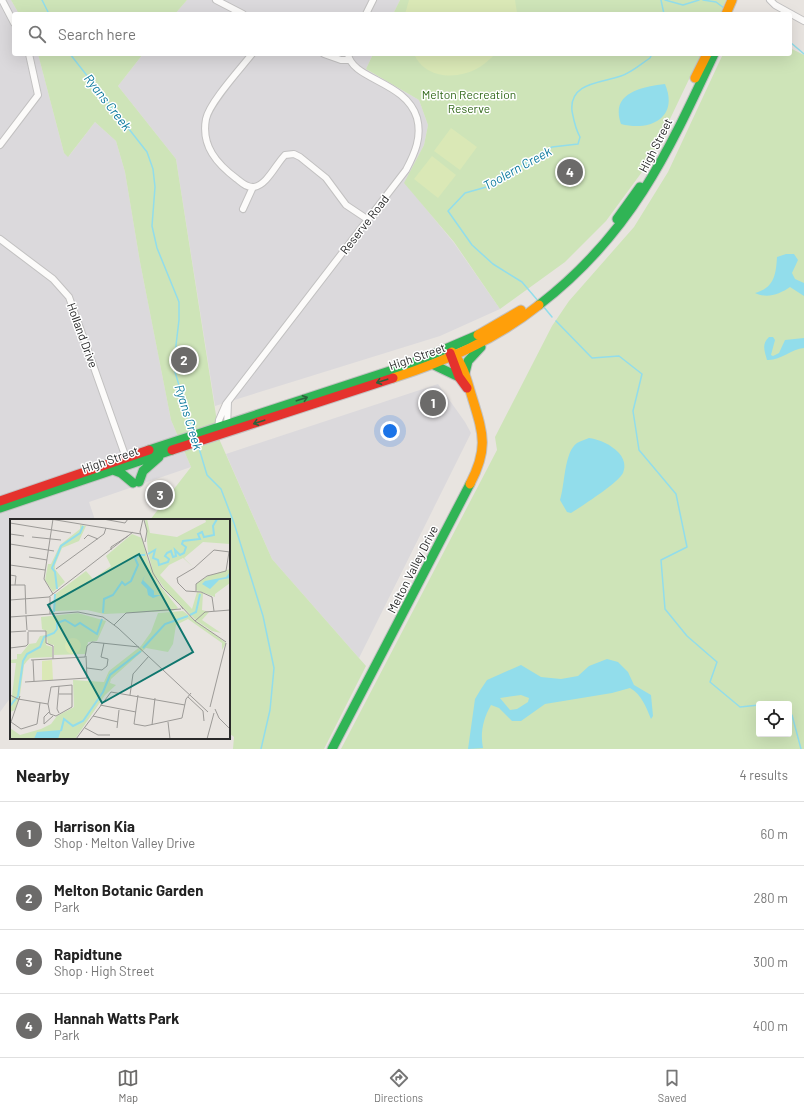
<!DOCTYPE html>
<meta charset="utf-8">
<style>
:root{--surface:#fff;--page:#f2f2f2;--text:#222;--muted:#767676;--line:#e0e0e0;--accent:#6c6b6a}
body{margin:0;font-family:Barlow,sans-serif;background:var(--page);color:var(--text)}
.controls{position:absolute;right:12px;bottom:12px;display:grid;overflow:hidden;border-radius:4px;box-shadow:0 4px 16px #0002}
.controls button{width:36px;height:36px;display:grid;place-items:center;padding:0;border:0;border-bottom:1px solid var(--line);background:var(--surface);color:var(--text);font:20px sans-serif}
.you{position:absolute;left:390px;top:431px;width:14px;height:14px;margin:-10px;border:3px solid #fff;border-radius:50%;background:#1a73e8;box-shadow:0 0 0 6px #1a73e833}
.badge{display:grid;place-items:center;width:26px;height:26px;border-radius:50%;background:var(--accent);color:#fff;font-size:13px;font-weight:700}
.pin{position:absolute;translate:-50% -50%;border:2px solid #fff;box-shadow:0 1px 4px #0006}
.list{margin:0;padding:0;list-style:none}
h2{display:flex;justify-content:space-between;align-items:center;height:52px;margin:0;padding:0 16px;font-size:17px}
h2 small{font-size:13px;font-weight:400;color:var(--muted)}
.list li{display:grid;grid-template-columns:26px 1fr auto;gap:12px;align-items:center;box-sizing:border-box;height:64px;padding:0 16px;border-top:1px solid var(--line)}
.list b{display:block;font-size:15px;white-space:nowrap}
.list p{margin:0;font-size:13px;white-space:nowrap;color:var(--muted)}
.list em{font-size:13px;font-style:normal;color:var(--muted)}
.icon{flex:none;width:22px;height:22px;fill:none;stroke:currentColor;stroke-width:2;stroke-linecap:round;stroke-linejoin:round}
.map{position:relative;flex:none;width:804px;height:749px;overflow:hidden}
.search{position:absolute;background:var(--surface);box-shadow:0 4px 16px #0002;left:12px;right:12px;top:12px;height:44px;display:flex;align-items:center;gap:10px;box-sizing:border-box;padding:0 14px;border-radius:4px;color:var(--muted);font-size:15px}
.sheet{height:308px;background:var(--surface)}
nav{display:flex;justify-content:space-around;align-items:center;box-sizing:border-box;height:56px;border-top:1px solid var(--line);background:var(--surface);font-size:11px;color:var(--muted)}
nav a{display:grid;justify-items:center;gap:2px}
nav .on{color:var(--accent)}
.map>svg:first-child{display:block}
.industrial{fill:#dbd9dc}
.green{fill:#cee4b8;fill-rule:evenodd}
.pitch{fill:#dae8b6}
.water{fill:#92ddeb;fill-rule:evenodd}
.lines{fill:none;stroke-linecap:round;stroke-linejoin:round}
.stream{stroke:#92ddeb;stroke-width:1.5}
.street-casing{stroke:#c2c1c1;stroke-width:8}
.fast-casing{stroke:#c2c1c1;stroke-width:11}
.slow-casing{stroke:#c2c1c1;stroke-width:11}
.jam-casing{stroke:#c2c1c1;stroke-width:11}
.street{stroke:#fcfbfa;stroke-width:6}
.fast{stroke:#30b455;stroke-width:9}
.slow{stroke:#ff9f0a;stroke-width:9}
.jam{stroke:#e5322d;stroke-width:9}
.oneway{stroke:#2c613b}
.labels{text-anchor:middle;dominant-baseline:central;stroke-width:3;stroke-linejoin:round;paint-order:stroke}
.park-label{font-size:12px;fill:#316819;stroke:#fff}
.street-label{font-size:12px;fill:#2a2a2a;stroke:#fff}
.water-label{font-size:13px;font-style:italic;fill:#0b799d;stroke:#fff}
.inset-river{fill:none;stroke:#92ddeb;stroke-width:2}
.inset-road{fill:none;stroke:#9c9a97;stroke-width:1}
.view{fill:#0f766e;fill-opacity:0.15;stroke:#0f766e;stroke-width:2}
.inset-edge{fill:none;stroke:#2a2a2a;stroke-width:2}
</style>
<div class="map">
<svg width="804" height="749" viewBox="0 0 804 749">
<rect width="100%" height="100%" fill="#e8e4e0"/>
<path class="industrial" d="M0,0H11L19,14H14V54H38L64,153L69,156L95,122L116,141L125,172L140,262L171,420L191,467L89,502L95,520H11V697L0,712Z
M187,0H400L393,14H175Z
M143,54H373L366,69L419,100L428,125L424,145L405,183L454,243L500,309L440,336L215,406L176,159L118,86Z
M438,384L465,422L471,433L359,658L272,559L226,454Z"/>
<path class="green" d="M11,0H187L175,14H19Z
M400,0H726L720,14H393Z
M790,48L804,55V749H341L497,450L495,437L552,326L569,301L634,227L668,172L723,54H790ZM759,704H789V734H759Z
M38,54H143L118,86L176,159L220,441L272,559L366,666L324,749H233L234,737L229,733V520H150L191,467L171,420L140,262L125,172L116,141L95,122L68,157L64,153Z
M373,54H701L650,161L606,221L565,262L500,309L454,242L404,183L424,145L428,125L419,100L366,69Z"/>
<path class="pitch" d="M409,0H515L517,13L405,14Z
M414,54H495C490,59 484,65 478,68C457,80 425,79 414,54Z
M451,128L477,147L460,170L434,151Z
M432,156L456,175L438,198L414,179Z"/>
<path class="water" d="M665,84C679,117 651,132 621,124C610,93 641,87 665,84Z
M786,254H794L798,260L792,273L795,279L804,283V296L790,287C780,294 767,299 755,293C774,288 776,275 777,257Z
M769,337H773L775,340L771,355L773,356L779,353L785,340L804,338V348C791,349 780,361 767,360C765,352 761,344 769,337Z
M589,438C601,440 610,444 619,453C624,459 626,465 623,473C618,483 582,506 571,513L567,512L560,500C565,485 564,452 577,443C580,441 585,440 589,438Z
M607,659L618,662L628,672L634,685L651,695L653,716L651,719C646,707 642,695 630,688L612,693L545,704L521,721H512L499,708L491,705C483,719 480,733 483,748L468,749L475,699L481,689L487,680L521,665L541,677L561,679L578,676L589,666ZM521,695L529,698L528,702L517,709L510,710L500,698Z"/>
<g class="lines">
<path class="stream" d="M42,0L49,14
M661,0L664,14
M665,0L683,5L699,0
M703,0L716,2L724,8
M790,42L804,54
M70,54L147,152L153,169L155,187L152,226L157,248L179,302V320L176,345L175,372L193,432
M539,302L522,282L493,264L472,245L448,211L465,193L490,186L552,147L578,144L580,137C575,128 574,121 572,111C569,82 602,83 621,76C631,73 641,64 650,58L652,54
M543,306L552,317
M556,321L592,358L619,356L642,374L633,411L639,450L676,494L687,547L661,560L665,609L687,636L717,662L710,682L740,707L759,705
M198,445L207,475L221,489L234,523L263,616L274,668L270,710L261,749
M763,704L773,703L776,704
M789,713L792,715L801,749"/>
<g class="street-casing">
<path id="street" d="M2,0L14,23
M216,0L243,14
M770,0L775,5L804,21
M366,14L373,0
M252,54C241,68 209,103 206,119C201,146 217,164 237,179C242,183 247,188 254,187C267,185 276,164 285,155L294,154L300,157L326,178L346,205L367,219
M324,54L341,60H349
M0,145L38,95L29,54
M243,209L253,187
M0,239L53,279L69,297L126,458
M227,427L228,402
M218,430L219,420L226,404L406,170C415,153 422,137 417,118C406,81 352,80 348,54"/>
</g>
<g class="fast-casing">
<path id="fast" d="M617,219L640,187
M539,305C630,235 667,155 714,54
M434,365L459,377
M465,373L468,361L481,347
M149,450L408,365L478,335
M113,470L121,473L133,483
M139,482L143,471L159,457
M0,508L172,450
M332,749L470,484"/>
</g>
<g class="slow-casing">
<path id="slow" d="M726,14L732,0
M695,78L707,54
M478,335L521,310
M452,352C464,365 467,381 472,397C483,433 489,448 470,484
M393,378C446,361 495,340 539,305"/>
</g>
<g class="jam-casing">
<path id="jam" d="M450,353L459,377L467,388
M172,450L393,378
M0,501L149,450"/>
</g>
<use href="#street" class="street"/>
<use href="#fast" class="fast"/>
<use href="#slow" class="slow"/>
<use href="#jam" class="jam"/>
</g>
<defs><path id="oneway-shaft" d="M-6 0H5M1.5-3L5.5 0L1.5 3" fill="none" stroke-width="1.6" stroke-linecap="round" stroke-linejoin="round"/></defs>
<g class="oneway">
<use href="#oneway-shaft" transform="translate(382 381) rotate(162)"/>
<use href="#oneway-shaft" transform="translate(302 399) rotate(-18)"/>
<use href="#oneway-shaft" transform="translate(259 422) rotate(162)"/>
</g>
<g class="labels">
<g class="park-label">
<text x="469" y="94">Melton Recreation<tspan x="469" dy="14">Reserve</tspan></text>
</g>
<g class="street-label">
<text transform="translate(655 145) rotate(-63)">High Street</text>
<text transform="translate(364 224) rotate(-52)">Reserve Road</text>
<text transform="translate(83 335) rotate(70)">Holland Drive</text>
<text transform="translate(417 356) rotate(-19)">High Street</text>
<text transform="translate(110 459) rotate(-19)">High Street</text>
<text transform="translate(412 569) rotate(-63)">Melton Valley Drive</text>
</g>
<g class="water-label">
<text transform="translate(108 102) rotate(52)">Ryans Creek</text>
<text transform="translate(517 168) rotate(-29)">Toolern Creek</text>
<text transform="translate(189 417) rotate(73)">Ryans Creek</text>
</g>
</g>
<g transform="translate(10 519)">
<rect width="220" height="220" fill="#e8e4e0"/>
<path d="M135,0H137L140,14L167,18L196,3L195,0H220V25L193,23L174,39L183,48L173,39L159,46L150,56L182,90L187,73L193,74L192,91L199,93L192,101L211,114L202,112L187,102L157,73L143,53L138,33ZM70,6L76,7L69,22L52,29L45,46V50L55,63L43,73L35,61L38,45H41L50,26L70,10ZM122,15L132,19L138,42L151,68L168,89L163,92L94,95L77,91L45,92L44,76L76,52L83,60L101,47L96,37ZM220,50V64L205,75V78L186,71V65L198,57ZM173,92L216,124L212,131V124L178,100L166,106L163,125L158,133L136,129L101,160L100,164L106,166L95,176L65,220H0V209L10,216L31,210L41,205L47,197L64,188L63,161L94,163L99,152L131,127L141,113L148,94ZM68,94L96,102L87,122L78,123L76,135L44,136V126L38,125L36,112L32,110L31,98ZM36,116V126L42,128V138L20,139L17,142L14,146L10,176L5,191L0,193L6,144H0V141L7,140V135H11L19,125L26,124L30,117Z" fill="#cee4b8"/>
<path d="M55 127a8 8 0 1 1 16 0a8 8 0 1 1-16 0ZM42,141L43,161H32V142Z" fill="#dae8b6"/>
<path d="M220,53V59L209,61L200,70L192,65L195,62L216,58ZM135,56L133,61L144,72V76H151L143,79L138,76L137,70L131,64ZM51,211L48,220H24L27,213Z" fill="#92ddeb"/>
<path class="inset-river" d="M138,35L145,31L143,39L148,41L149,46L158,43L159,40L155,37L157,34L161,32L163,38L166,37L165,31L170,36L174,34L176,28L172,25L173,22L190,20L188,15L192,13L194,18L204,16L203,7L207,0M47,70L45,53L42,49L51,27L70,14L73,7M44,93L45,75M93,94L94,80L103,76L112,63L115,66L121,62L128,46L125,39L129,36H135M180,96L186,93L190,75M133,129L155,105L178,97M0,187L8,177L13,142L17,135L30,128L34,118L44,114L47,110V104L55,101L65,107L70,104L87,115L92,100M51,212L54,200L63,207L73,202L93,173L100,156L131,132"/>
<path class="inset-road" d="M40,0L131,15M93,0L115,4L118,0M133,0L130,13L143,54L152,68L171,87M134,1L137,12L135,23M0,4L61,14M0,15L14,17M22,18L51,21M74,20L78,16L88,20M0,25L44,32M101,31V28L118,17M19,38L37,41M0,46L35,51M46,50L94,15L96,9M0,56L6,57L5,66M0,66H15L16,95M186,72V65L197,57L216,52L219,33M43,75L34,60L43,0M39,78L123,13M40,78V95M0,81L39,78M173,90L171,87L185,102L216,123M204,92L202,78L191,73L176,72L168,64L167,59L184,49L204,31L220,33M16,97L17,111M0,98L68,93L93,98L108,109L198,193M185,102L195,93L220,91M104,106L116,94L171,90M18,112H36V124L43,127V140M0,113L16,112M16,127L18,125V113M0,129L16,127M21,141L75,138L77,127L82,123L129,128M23,141L24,162M77,149L92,151L97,147L98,140L91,138L94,124M15,163L77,159L76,137M62,166V188L46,197L40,195L38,185L41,168ZM49,175H62M0,176L8,180L38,185M120,176L123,155L139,137M128,176L124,205L135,207L172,199L176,180L181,174M10,177L1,203L11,210L27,205L30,184M178,178L193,192L194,202M90,186L126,193M200,188L216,124M205,190L209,199L220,210M39,193L34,198V205L43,197M49,194L47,190L49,167M83,197L108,203M158,203L160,220M142,206L145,179M75,209L88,216H100M107,209L109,191M66,220L101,173L175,186M197,220L204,194"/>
<path class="view" d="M129,35L183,133L92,184L38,86Z"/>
<rect width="220" height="220" class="inset-edge"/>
</g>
</svg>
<div class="controls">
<button><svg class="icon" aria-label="locate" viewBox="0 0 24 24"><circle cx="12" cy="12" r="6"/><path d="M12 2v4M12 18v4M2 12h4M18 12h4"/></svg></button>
</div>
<div class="you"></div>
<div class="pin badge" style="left:433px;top:403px">1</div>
<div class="pin badge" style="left:184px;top:360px">2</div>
<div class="pin badge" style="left:160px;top:495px">3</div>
<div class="pin badge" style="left:570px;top:172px">4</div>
<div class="search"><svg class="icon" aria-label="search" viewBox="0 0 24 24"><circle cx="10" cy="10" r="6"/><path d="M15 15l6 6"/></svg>Search here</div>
</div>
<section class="sheet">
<h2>Nearby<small>4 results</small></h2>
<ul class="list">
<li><span class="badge">1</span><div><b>Harrison Kia</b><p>Shop · Melton Valley Drive</p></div><em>60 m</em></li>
<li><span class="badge">2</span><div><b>Melton Botanic Garden</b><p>Park</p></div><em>280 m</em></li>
<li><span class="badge">3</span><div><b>Rapidtune</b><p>Shop · High Street</p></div><em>300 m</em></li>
<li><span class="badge">4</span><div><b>Hannah Watts Park</b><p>Park</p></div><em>400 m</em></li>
</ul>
</section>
<nav>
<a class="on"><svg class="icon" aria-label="map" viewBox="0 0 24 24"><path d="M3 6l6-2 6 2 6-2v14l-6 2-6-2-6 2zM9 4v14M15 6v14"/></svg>Map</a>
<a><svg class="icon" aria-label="directions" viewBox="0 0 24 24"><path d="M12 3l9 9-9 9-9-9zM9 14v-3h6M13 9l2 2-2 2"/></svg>Directions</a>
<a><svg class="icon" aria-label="saved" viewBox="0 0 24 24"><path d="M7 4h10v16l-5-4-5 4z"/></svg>Saved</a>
</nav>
